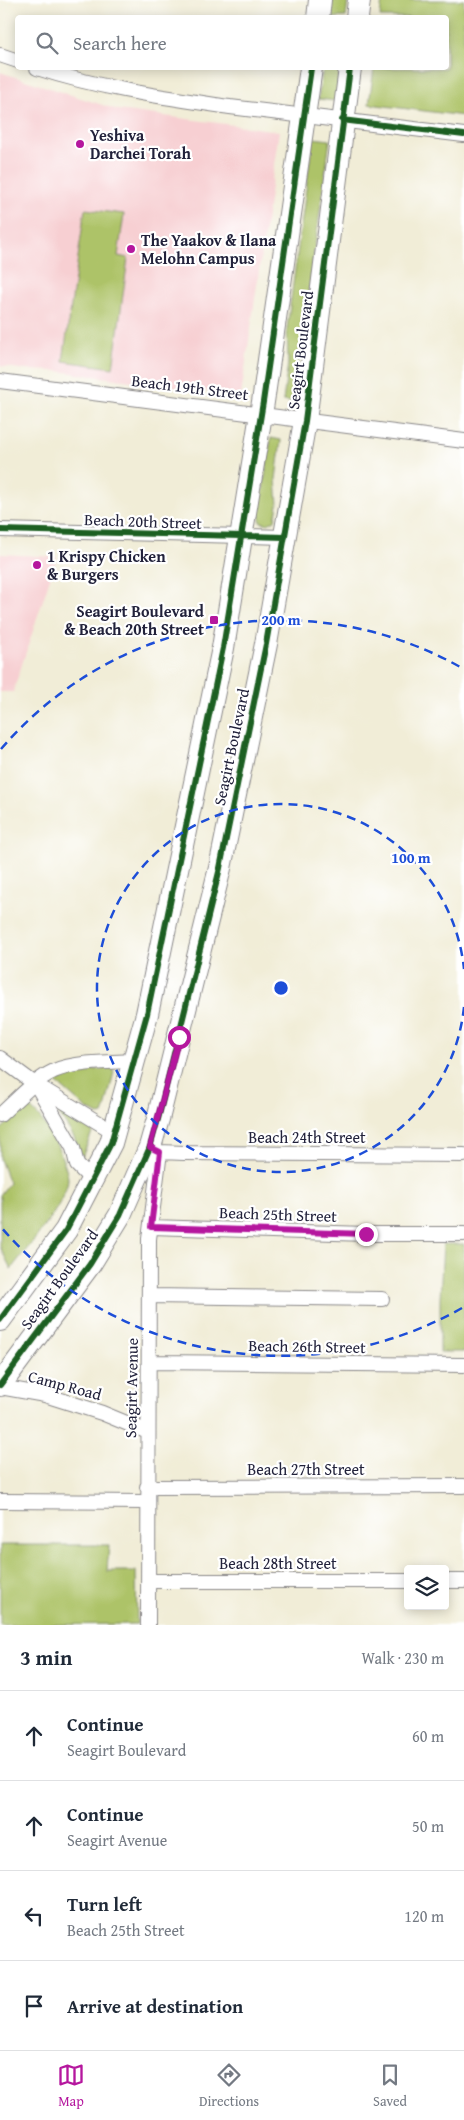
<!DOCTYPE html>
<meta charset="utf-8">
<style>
:root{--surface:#fff;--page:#f6f6f7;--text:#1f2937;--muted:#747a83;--line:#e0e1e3;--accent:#b5179e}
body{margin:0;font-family:"Gentium Book Plus",serif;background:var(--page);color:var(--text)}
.controls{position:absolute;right:15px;bottom:15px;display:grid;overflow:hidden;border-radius:5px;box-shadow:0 2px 12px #0003}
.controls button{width:45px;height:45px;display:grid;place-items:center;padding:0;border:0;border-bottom:1px solid var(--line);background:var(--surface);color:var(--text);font:25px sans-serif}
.stop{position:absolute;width:15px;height:15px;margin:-11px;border:4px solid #b5179e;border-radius:50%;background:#fff}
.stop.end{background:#b5179e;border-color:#fff;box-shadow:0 1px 5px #0008}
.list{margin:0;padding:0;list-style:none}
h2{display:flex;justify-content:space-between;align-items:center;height:65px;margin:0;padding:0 20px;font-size:21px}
h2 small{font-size:16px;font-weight:400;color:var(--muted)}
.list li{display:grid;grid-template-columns:32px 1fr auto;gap:15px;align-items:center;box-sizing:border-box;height:90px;padding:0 20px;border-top:1px solid var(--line)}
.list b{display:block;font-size:19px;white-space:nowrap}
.list p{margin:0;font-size:16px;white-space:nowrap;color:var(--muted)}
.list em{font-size:16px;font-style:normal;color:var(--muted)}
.icon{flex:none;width:28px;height:28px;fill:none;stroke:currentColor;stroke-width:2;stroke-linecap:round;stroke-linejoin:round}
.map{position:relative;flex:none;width:464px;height:1625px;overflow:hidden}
.search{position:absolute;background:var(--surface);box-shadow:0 2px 12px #0003;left:15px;right:15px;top:15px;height:55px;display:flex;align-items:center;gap:12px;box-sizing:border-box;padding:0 18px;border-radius:5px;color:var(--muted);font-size:19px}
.sheet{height:425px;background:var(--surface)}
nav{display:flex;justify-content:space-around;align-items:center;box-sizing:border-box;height:70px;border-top:1px solid var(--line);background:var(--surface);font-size:14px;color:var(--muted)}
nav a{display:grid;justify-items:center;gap:2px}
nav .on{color:var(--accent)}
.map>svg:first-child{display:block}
.built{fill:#f7cfd2}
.green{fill:#adc368;stroke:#687252}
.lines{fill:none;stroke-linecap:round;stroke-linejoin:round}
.street-casing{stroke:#8a8889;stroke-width:16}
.primary-casing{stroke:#8a8889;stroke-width:24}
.street{stroke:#fff;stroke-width:14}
.primary{stroke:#fff;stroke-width:22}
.cycleway-casing{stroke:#fff;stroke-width:9}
.cycleway{stroke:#1b5e20;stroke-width:6}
.route{stroke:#b5179e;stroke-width:6}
.ring{fill:none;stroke:#1d4ed8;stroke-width:2.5;stroke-dasharray:9 6}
.poi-dot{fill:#b5179e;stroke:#fff;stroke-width:2}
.labels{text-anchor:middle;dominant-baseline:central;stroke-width:4.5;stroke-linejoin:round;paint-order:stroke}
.poi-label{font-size:16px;font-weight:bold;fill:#22223b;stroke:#fff;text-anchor:start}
.street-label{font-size:16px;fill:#22223b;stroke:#fff}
.centre{fill:#1d4ed8;stroke:#fff;stroke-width:2.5}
.ring-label{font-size:15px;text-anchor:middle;font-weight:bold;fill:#1d4ed8;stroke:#fff;stroke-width:4.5;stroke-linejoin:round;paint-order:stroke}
</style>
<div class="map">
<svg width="464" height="1625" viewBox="0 0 464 1625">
<rect width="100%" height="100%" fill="#fff"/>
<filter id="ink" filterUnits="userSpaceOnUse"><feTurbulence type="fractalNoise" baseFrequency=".02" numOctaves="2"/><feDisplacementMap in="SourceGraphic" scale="10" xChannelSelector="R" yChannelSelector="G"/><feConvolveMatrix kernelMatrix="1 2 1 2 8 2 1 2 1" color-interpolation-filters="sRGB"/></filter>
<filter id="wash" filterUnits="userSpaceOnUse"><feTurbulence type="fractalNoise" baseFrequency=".0096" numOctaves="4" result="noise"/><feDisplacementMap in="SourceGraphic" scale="20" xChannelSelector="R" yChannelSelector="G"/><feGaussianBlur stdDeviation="1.12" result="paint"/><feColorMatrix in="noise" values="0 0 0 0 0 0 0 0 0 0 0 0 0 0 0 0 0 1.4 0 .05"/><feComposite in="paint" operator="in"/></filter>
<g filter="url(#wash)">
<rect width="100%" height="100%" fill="#f1edd7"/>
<path class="built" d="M0,72L118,110L279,131L241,396L57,371L26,370L0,366Z
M0,554L57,557L13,692H0Z"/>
<path class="green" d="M332,0H348L346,17L329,18Z
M382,0H464V116L369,104L374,68H446V18L380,17Z
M323,68H340L336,101L318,99Z
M313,138L330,140L293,402L283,401L288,363L287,328Z
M85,209L124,214L118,256L128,258L113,368L63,361Z
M271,438L281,440L276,479L278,505L275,520L268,524L261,522L259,515Z
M109,1068H112L114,1072L105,1109L103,1114L99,1115L87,1109L49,1076Z
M48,1097L93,1130L82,1157L74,1137Z
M28,1106C42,1118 47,1127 56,1143C59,1150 68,1171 68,1179C66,1205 27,1248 11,1269L0,1247V1195L9,1183L0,1159V1130Z
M443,1244H464V1352H440V1299Z
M0,1545H109L107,1571H136L137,1624L0,1625Z"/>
</g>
<g filter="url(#ink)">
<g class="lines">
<g class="street-casing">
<path id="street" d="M0,55L18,61
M37,68C102,89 163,97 230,107C308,117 386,126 464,135
M0,381L464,441
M0,530L285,537
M0,1058L35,1084L114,1132
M37,1086L73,1148L77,1165L92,1180
M0,1115C17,1100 33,1081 54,1071C74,1062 111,1062 134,1061
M153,1148L160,1152L184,1153L464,1155
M151,1227L366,1234H464
M150,1296L382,1299
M150,1362L464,1365
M0,1387L45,1395L102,1413L148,1432
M147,1487L464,1486
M0,1501L147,1502
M148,1581H408
M445,1581H464
M148,1625L149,1239L160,1152"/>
</g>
<g class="primary-casing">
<path id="primary" d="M318,18L320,0
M357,18L359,0
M0,1320L66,1230L111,1143L147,1014L223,648L263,402L311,68
M0,1385L90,1264L120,1215L150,1147L158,1119L220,868L266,644L305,421L350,68"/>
</g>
<use href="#street" class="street"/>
<use href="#primary" class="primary"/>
<g class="cycleway-casing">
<path id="cycleway" d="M342,120L464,135
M0,530L285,537
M0,1320L66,1230L111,1143L147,1014L223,648L263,402L311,68
M0,1385L90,1264L120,1215L150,1147L158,1119L220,868L266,644L305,421L350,68"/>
</g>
<use href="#cycleway" class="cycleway"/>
</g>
</g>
<g class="lines" filter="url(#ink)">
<path class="route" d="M179,1037L150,1147L160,1152L151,1227L366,1234"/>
</g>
<g class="ring">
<path d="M464 1007A184 184 0 1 1 464 969"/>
<path d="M462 1308A368 368 0 0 1 1 1227M1 749A368 368 0 0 1 462 668"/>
</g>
<g class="poi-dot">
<circle cx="80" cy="144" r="5"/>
<circle cx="131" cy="249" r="5"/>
<circle cx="37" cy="565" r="5"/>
<rect x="209" y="615" width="10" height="10" rx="2.5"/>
</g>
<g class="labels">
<g class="poi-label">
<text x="90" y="135">Yeshiva<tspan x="90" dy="18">Darchei Torah</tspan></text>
<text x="141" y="240">The Yaakov &amp; Ilana<tspan x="141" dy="18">Melohn Campus</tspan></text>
<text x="47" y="556">1 Krispy Chicken<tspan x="47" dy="18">&amp; Burgers</tspan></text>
<text x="204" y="611" text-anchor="end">Seagirt Boulevard<tspan x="204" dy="18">&amp; Beach 20th Street</tspan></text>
</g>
<g class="street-label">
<text transform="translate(300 350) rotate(-83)">Seagirt Boulevard</text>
<text transform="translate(190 387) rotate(7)">Beach 19th Street</text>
<text transform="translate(143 521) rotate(2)">Beach 20th Street</text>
<text transform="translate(231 747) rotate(-78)">Seagirt Boulevard</text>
<text x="307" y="1137">Beach 24th Street</text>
<text transform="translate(278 1214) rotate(2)">Beach 25th Street</text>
<text transform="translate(59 1279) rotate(-54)">Seagirt Boulevard</text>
<text transform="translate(307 1346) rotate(1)">Beach 26th Street</text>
<text transform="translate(65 1385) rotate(15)">Camp Road</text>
<text transform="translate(131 1388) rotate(-89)">Seagirt Avenue</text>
<text x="306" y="1469">Beach 27th Street</text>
<text x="278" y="1563">Beach 28th Street</text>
</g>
</g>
<circle cx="281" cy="988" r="8" class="centre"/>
<g class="ring-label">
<text x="281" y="625">200 m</text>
<text x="411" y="863">100 m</text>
</g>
</svg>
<div class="controls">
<button><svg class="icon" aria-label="layers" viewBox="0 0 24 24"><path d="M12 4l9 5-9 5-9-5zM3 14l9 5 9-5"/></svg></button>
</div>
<div class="stop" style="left:179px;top:1037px"></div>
<div class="stop end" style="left:366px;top:1234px"></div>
<div class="search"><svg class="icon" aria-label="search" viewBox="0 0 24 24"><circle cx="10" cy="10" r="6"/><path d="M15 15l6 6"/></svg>Search here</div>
</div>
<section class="sheet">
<h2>3 min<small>Walk · 230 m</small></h2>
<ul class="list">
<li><svg class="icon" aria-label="ahead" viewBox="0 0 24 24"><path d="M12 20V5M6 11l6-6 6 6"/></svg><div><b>Continue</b><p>Seagirt Boulevard</p></div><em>60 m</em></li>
<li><svg class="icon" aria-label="ahead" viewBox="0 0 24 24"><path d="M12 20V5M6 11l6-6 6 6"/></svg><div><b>Continue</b><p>Seagirt Avenue</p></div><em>50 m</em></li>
<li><svg class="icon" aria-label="left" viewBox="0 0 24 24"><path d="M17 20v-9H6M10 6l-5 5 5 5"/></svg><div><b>Turn left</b><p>Beach 25th Street</p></div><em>120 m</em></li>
<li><svg class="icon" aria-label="arrive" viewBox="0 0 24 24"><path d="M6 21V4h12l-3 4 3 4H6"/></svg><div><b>Arrive at destination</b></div></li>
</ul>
</section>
<nav>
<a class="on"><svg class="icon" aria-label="map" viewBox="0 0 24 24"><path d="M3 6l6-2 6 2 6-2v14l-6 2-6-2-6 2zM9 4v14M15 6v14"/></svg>Map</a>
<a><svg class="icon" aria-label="directions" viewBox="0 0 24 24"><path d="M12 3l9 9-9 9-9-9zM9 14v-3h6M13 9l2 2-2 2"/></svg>Directions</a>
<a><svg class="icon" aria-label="saved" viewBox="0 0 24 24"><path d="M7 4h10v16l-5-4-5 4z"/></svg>Saved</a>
</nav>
